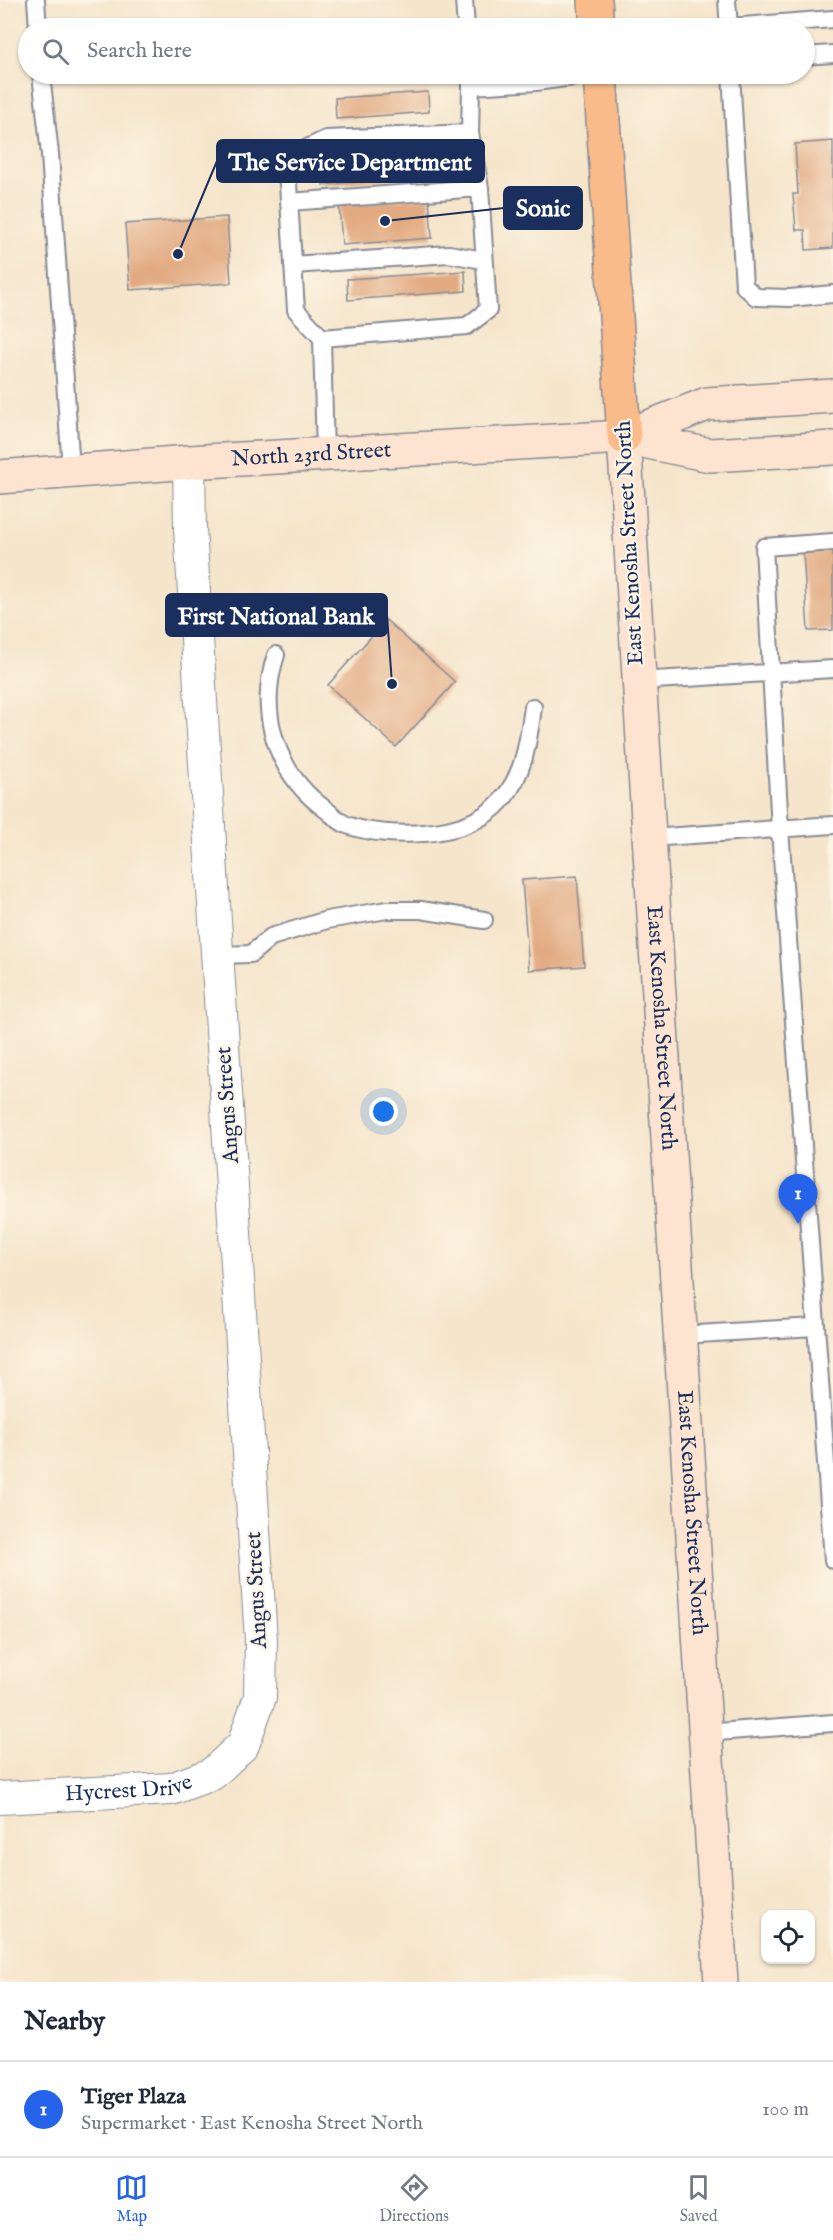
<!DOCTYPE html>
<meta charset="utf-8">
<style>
:root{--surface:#fff;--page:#f2f2f3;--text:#1f2937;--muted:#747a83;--line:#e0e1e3;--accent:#2563eb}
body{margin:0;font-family:"IM FELL English",serif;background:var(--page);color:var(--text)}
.controls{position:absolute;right:18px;bottom:18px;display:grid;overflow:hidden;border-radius:12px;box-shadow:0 2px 4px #0004}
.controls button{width:54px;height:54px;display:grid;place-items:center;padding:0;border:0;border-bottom:2px solid var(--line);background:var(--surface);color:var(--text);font:30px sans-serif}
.you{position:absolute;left:384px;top:1112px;width:21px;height:21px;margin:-15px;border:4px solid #fff;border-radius:50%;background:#1a73e8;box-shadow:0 0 0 9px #1a73e833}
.badge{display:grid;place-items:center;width:39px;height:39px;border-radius:50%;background:var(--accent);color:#fff;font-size:20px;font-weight:700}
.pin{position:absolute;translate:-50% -50px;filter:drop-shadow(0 2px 3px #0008)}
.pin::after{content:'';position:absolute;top:32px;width:21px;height:18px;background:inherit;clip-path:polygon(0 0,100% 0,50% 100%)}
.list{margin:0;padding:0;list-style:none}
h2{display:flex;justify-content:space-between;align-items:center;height:78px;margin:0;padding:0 24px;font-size:26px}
h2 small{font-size:20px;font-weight:400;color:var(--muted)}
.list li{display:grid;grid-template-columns:39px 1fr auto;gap:18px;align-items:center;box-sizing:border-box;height:96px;padding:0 24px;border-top:2px solid var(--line)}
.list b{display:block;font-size:22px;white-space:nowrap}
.list p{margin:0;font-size:20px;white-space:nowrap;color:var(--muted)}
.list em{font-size:20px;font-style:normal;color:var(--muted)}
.icon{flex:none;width:33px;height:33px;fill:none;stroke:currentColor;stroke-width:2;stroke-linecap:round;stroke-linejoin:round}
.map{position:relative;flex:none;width:833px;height:1982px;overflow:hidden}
.search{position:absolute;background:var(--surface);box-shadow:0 2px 4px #0004;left:18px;right:18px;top:18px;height:66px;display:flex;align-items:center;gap:15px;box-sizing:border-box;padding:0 21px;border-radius:33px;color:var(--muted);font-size:22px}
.sheet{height:174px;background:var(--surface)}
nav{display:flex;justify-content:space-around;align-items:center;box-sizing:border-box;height:84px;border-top:2px solid var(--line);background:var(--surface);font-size:16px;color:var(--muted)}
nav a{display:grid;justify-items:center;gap:3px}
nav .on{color:var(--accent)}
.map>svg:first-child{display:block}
.building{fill:#e2aa81}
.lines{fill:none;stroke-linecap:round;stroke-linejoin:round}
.lane-casing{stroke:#888a94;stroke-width:20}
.street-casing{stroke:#888a94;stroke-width:34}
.secondary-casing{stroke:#888a94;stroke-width:36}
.primary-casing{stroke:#888a94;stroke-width:36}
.lane{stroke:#fff;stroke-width:16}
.street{stroke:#fff;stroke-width:32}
.secondary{stroke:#fde4d1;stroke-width:33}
.primary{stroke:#fabb8b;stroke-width:33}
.labels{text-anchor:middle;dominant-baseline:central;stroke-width:4.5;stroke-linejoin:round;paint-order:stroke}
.street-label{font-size:22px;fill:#1b2f5e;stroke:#fcf5e5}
.leader{fill:none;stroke:#1b2f5e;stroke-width:2}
.callout-dot{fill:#1b2f5e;stroke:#fcf5e5;stroke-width:2}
.callout{fill:#1b2f5e;stroke:#1b2f5e;stroke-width:2}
.callout-label{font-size:24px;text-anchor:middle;font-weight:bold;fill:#fff}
</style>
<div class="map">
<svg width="833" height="1982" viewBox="0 0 833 1982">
<rect width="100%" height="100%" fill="#fcf5e5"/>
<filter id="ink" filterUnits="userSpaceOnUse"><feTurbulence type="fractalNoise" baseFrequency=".0167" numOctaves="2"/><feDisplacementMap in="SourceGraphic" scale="12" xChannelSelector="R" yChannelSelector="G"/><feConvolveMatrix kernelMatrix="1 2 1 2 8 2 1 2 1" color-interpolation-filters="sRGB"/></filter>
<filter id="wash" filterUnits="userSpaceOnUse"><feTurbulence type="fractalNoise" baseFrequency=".008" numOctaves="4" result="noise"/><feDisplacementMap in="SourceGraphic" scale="24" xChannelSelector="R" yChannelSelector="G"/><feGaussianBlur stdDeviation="1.35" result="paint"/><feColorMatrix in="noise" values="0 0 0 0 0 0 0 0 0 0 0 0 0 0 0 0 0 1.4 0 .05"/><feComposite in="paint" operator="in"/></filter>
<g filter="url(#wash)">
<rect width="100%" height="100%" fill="#f5e5ca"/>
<g id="blocks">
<path class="building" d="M428,92L429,112L336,119L335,98Z
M833,141V248L806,250L805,230H796L793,194H798L795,144Z
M424,158L426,176L323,185L322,166Z
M429,198L432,238L342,245L339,204Z
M227,217L231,283L130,290L125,224Z
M465,271L466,291L348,300L347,279Z
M833,550V630L808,631L803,552Z
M386,620L455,682L396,747L328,685Z
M577,876L584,966L529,970L522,880Z"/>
</g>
</g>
<g filter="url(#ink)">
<use href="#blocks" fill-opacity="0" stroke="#888a94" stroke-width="1.5"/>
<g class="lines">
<g class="lane-casing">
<path id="lane" d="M36,0L38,28
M464,0L466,28
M727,0L729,28
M729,27L833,19
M804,56L833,54
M41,74L50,154L71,470
M470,74L471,86L536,82L595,74
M731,74L744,286L756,297L790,298L833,294
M289,202L480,188
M293,265L449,254L483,260
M322,338L467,326L488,310L480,188L470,133L471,86
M325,456L322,338L296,310L287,168L303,150L326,139L470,133
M833,542L764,547L780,829L833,1560
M276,655C257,713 276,773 325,809C332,814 339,822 347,825C368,833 401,835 424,833C452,831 482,823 502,800C525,773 528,741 533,707
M639,681L833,669
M650,838L833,825
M219,955L251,954L271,937L327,920L387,910H421L484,920
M681,1335L815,1327
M705,1733L833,1723"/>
</g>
<g class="street-casing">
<g id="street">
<path id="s1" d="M0,1798L171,1789L212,1774L243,1745L260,1697L261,1640L190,529L189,462"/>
</g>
</g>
<g class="secondary-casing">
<g id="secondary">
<path id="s2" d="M624,437L721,1982"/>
<path d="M624,437L707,404L833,396"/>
<path id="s3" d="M0,477L189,462L624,437L710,455L833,448"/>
</g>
</g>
<g class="primary-casing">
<path id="primary" d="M595,0L597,28
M600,74L624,437"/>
</g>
<use href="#lane" class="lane"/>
<use href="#street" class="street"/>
<use href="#secondary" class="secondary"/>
<use href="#primary" class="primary"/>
</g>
</g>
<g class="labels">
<g class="street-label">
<text stroke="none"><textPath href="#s3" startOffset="312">North 23rd Street</textPath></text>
<text transform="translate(630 543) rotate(-93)">East Kenosha Street North</text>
<text stroke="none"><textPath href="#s2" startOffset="592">East Kenosha Street North</textPath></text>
<text transform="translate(228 1105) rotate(-94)">Angus Street</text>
<text stroke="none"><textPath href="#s2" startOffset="1078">East Kenosha Street North</textPath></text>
<text transform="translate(257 1590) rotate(-93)">Angus Street</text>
<text stroke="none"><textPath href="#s1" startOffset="129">Hycrest Drive</textPath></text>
</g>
</g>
<path class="leader" d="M178 254L217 161M385 221L504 208M392 684L387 615"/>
<g class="callout-dot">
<circle cx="178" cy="254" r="6"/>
<circle cx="385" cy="221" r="6"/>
<circle cx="392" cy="684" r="6"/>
</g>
<g class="callout">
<rect x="217" y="140" width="267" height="42" rx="6"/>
<rect x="504" y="187" width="78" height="42" rx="6"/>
<rect x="166" y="594" width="221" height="42" rx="6"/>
</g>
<g class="callout-label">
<text x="350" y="170">The Service Department</text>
<text x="543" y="216">Sonic</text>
<text x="276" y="624">First National Bank</text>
</g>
</svg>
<div class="controls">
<button><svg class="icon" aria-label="locate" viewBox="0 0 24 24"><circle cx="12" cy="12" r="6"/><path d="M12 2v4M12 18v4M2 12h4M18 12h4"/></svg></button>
</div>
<div class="you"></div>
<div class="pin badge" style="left:798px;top:1224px">1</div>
<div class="search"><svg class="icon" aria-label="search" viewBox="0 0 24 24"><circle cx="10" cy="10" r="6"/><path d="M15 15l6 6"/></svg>Search here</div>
</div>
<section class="sheet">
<h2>Nearby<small></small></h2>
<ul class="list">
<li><span class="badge">1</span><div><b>Tiger Plaza</b><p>Supermarket · East Kenosha Street North</p></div><em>100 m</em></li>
</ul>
</section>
<nav>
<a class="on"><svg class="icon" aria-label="map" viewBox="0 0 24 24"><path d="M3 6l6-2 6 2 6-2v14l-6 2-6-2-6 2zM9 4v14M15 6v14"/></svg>Map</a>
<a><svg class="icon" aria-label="directions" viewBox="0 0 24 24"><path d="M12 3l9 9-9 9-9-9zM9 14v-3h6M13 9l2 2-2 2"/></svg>Directions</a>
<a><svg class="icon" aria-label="saved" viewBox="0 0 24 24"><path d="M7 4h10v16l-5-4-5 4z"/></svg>Saved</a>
</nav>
